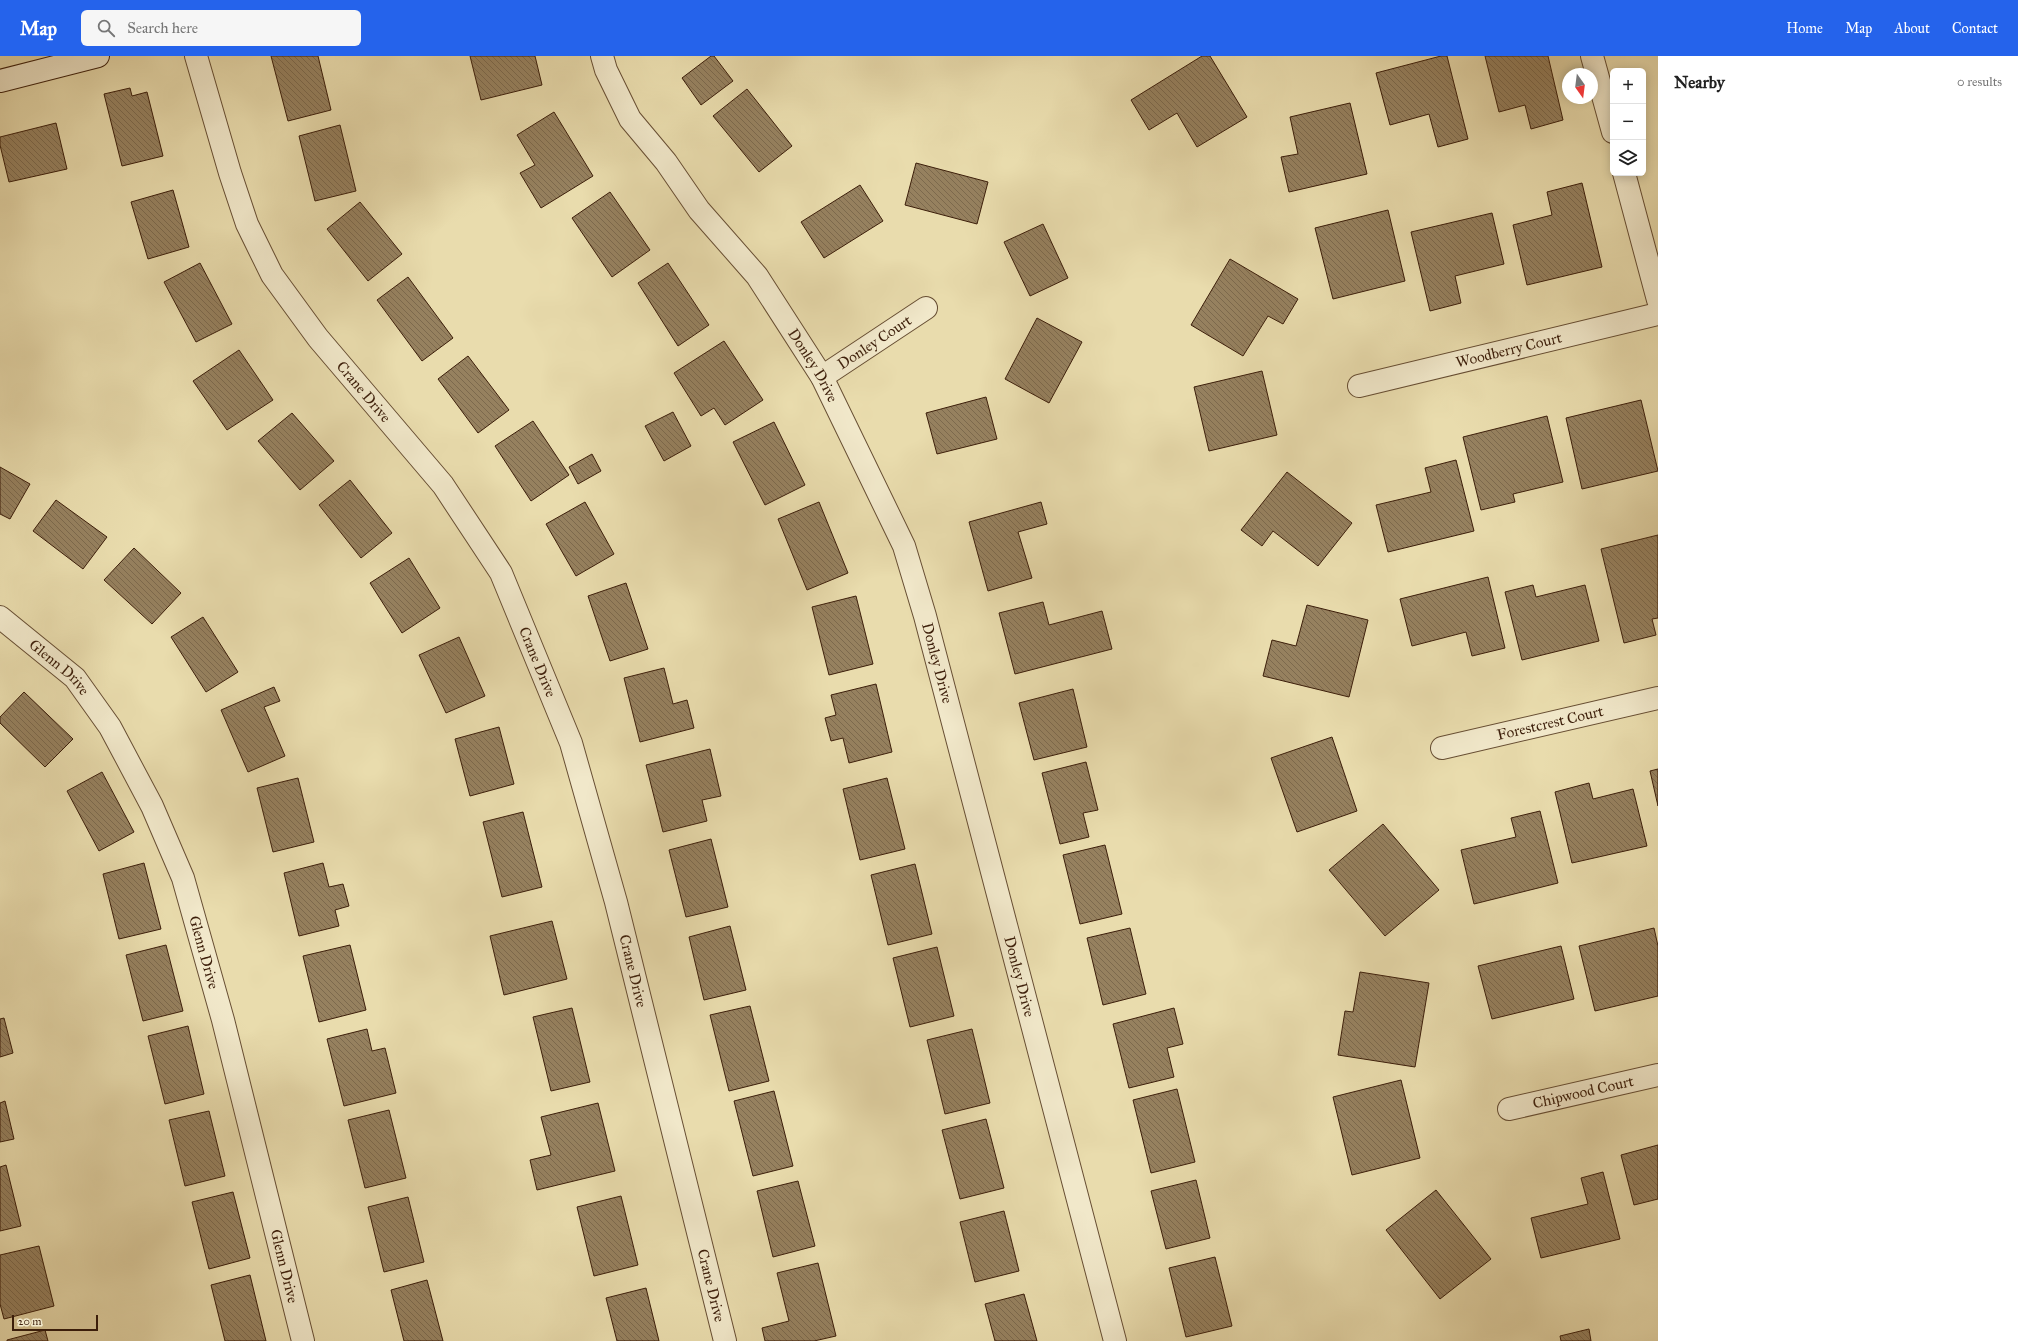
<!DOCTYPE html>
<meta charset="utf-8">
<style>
:root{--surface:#fff;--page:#f6f6f6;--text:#222;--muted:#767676;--line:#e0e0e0;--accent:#2563eb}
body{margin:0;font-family:"IM FELL Great Primer",serif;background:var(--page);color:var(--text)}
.controls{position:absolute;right:12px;top:12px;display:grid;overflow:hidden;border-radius:6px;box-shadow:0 2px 10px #0003}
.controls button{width:36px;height:36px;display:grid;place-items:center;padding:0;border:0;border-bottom:1px solid var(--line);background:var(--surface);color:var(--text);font:20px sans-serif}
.compass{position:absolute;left:1562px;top:12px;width:36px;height:36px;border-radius:50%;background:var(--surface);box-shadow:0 2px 10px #0003;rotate:166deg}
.scale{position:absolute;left:12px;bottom:10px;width:86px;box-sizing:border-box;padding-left:4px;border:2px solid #3c1e0a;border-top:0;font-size:11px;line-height:14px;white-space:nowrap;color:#3c1e0a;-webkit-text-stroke:3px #f1e8ca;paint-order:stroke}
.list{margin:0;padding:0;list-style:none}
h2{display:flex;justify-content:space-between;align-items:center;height:52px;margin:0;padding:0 16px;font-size:17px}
h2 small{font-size:13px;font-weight:400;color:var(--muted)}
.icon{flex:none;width:22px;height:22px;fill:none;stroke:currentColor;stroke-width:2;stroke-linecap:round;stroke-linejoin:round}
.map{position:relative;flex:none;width:1658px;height:1285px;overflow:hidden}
header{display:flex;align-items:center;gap:24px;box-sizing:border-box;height:56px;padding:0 20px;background:var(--accent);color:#fff}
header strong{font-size:19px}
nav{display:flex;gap:22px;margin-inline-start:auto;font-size:14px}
.search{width:280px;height:36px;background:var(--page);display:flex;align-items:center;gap:10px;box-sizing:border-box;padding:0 14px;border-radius:6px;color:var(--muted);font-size:15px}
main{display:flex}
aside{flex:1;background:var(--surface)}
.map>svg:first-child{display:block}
.building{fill:url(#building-back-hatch);stroke:#3c1e0a}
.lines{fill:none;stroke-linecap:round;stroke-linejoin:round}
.street-casing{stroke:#674e33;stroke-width:24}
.secondary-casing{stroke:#3c1e0a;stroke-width:24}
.street{stroke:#f1e8ca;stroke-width:22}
.secondary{stroke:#f1e8ca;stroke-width:22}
.labels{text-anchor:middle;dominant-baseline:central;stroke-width:3.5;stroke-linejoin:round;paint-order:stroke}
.street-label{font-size:15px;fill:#3c1e0a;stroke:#f1e8ca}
</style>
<header>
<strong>Map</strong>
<div class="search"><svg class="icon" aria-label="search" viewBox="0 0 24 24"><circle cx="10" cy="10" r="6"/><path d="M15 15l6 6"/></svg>Search here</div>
<nav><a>Home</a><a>Map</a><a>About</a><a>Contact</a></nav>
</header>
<main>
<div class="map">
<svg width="1658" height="1285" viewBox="0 0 1658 1285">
<defs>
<pattern id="building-back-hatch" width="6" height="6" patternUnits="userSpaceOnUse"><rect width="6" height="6" fill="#96815f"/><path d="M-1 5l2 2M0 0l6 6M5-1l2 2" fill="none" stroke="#7c694d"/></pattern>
</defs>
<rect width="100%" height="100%" fill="#e9dcad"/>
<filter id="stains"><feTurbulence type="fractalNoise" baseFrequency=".005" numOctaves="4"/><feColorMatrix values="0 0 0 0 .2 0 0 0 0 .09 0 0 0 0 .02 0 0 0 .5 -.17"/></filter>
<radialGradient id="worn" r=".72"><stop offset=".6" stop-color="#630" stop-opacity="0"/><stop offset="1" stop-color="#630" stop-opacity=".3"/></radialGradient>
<path class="building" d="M271,0H318L331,54L288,65Z
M470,0H535L542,29L481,44Z
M711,0H714L733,25L701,49L682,22Z
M1202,0H1210L1247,61L1197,91L1177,57L1149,74L1131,44Z
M1441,0H1447L1468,83L1438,91L1429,58L1390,69L1376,17Z
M1485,0H1548L1563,64L1531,73L1525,49L1499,56Z
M130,32L132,40L147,36L163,100L122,110L104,38Z
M747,33L792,90L759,116L713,60Z
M1350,47L1367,118L1289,136L1281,101L1298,98L1290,61Z
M554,56L593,120L541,152L520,117L535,109L517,79Z
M56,67L67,113L9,126L0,89V81Z
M340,69L356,135L315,145L299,80Z
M916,107L988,126L977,168L905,149Z
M1582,127L1602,211L1527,229L1513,169L1552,159L1547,136Z
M860,129L883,165L824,202L801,166Z
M173,134L189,191L148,203L131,146Z
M610,136L650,194L612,221L572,162Z
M360,146L402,198L368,225L327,173Z
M1388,154L1405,225L1333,243L1315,172Z
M1492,157L1504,208L1455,220L1461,247L1430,255L1411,176Z
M1043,168L1068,222L1030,240L1004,186Z
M1230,203L1298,243L1283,268L1268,260L1243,300L1191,269Z
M200,207L232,268L196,286L164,226Z
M668,207L709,269L678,290L638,227Z
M408,221L453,282L422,305L377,244Z
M1037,262L1082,286L1049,347L1005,323Z
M724,285L763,344L725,369L714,352L701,360L674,317Z
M239,294L273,344L227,374L193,325Z
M468,300L509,354L478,377L438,323Z
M1262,315L1277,379L1209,395L1194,331Z
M986,341L997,383L937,398L926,357Z
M1641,344L1658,415L1582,433L1566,362Z
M673,356L691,390L664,405L645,370Z
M292,357L334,405L300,434L258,385Z
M1547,360L1563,426L1513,438L1515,446L1481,454L1463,381Z
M533,365L569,419L531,445L495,390Z
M774,366L805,429L765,449L733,386Z
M592,398L601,415L578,428L569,411Z
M1456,404L1474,475L1388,496L1376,449L1431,436L1425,412Z
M0,411L30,428L10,463L0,458Z
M1287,416L1352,467L1318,510L1273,475L1262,490L1241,474Z
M350,424L392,477L361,502L319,449Z
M56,444L107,481L83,513L33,475Z
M585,446L614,498L576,520L546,468Z
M819,446L848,517L807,534L778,463Z
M1041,446L1047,468L1018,476L1032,522L988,535L969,466Z
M1658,479V562L1652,563L1656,579L1624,587L1601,493Z
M134,492L181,537L152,568L104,524Z
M409,502L440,552L402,577L370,527Z
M1488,521L1505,592L1472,600L1466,576L1412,590L1400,543Z
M626,527L648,593L610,605L588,540Z
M1533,529L1536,541L1585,529L1599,585L1522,604L1505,536Z
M856,540L873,608L829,619L812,551Z
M1043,546L1049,569L1102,555L1112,593L1015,618L999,557Z
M1307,549L1368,564L1349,641L1263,620L1272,584L1296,590Z
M203,561L238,616L206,636L171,581Z
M459,581L485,640L446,657L419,599Z
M664,612L673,648L687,644L694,672L640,686L624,622Z
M876,628L892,696L849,707L843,682L831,685L825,662L836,659L831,639Z
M274,631L280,645L264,651L285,700L248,716L221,654Z
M1073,633L1087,691L1034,704L1019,647Z
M24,636L73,683L45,711L0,667V661Z
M499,671L514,728L470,740L455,683Z
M1332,681L1357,755L1297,776L1271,702Z
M710,693L721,740L702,744L707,765L663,776L646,709Z
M1086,706L1098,754L1083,757L1089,781L1060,788L1042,717Z
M1658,713V750L1650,715Z
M102,716L134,776L99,795L67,735Z
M298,722L314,786L273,796L257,732Z
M887,722L905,793L860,804L843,733Z
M1589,727L1593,743L1633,733L1647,790L1572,807L1555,736Z
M1540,755L1558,827L1474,848L1461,794L1516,781L1511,762Z
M523,756L542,831L502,841L483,766Z
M1383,768L1439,834L1385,880L1329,814Z
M711,783L728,851L686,861L669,794Z
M1105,789L1122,858L1080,868L1063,799Z
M144,807L161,873L119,883L103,818Z
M323,807L329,831L343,828L349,850L335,854L339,870L299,880L284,817Z
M915,808L932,878L888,889L871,819Z
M552,865L567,923L504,939L490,880Z
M730,870L746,934L704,944L689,881Z
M1130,872L1146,938L1103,949L1087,882Z
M1654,872L1658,890V940L1595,955L1579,890Z
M166,889L183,955L143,965L126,899Z
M350,889L366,954L319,966L303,900Z
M1561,890L1574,943L1492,963L1478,910Z
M937,891L954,960L910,971L893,902Z
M1360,916L1429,927L1415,1011L1338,999L1345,955L1353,956Z
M750,950L769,1025L729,1035L710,959Z
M572,952L590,1026L551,1035L533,961Z
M1174,952L1183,988L1167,992L1174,1021L1129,1032L1113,968Z
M4,962L13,997L0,1001V963Z
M188,970L204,1038L165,1048L148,980Z
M367,973L372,995L385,992L396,1037L344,1050L327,983Z
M972,973L990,1047L945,1058L927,984Z
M1401,1024L1420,1102L1352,1119L1333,1041Z
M1177,1033L1195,1106L1151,1117L1133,1044Z
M774,1035L793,1110L753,1120L734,1045Z
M5,1045L14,1083L0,1086V1047Z
M598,1047L615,1115L537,1134L530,1104L551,1099L541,1061Z
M389,1054L406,1122L365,1132L348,1064Z
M209,1055L225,1120L185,1130L169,1064Z
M986,1063L1004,1132L960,1143L942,1074Z
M1658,1089V1143L1634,1149L1621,1099Z
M6,1109L21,1170L0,1175V1111Z
M1603,1116L1620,1183L1541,1202L1531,1162L1588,1148L1581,1122Z
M1196,1124L1210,1182L1166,1193L1151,1135Z
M798,1125L815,1190L773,1201L757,1135Z
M1436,1134L1491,1203L1440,1243L1386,1174Z
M233,1136L250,1202L209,1213L192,1146Z
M621,1140L638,1209L594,1220L577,1151Z
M408,1141L424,1206L384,1216L368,1151Z
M1004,1155L1019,1215L975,1226L960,1166Z
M39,1190L54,1250L4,1263L0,1248V1199Z
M1215,1201L1232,1270L1186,1281L1169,1212Z
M818,1207L836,1280L814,1285H765L762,1272L789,1265L777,1217Z
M250,1219L266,1285H225L211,1229Z
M427,1224L443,1285H404L391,1234Z
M646,1232L659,1285H617L606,1242Z
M1024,1238L1037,1285H995L985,1248Z
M1589,1273L1591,1285H1561L1560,1280Z
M45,1274L48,1285H7V1284Z"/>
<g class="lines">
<g class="street-casing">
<g id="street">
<path id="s1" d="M196,0L230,117L247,168L272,219L318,282L443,429L501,517L571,687L616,846L725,1285"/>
<path id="s2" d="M602,0L606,14L630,63L666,106L699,154L757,220L822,321L904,490L925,560L1115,1285"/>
<path d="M1592,0L1613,76"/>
<path d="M1624,117L1658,244"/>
<path id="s3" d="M822,321L926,252"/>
<path id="s4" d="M1359,330L1658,258"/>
<path id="s5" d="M0,561L75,622L110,671L152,750L183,822L223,964L303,1285"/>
<path id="s6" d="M1442,692L1658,642"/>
<path id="s7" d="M1509,1053L1658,1019"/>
</g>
</g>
<g class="secondary-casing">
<path id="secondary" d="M0,25L98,0"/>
</g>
<use href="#street" class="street"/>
<use href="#secondary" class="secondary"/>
</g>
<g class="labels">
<g class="street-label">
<text stroke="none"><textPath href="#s3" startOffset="63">Donley Court</textPath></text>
<text stroke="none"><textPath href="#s4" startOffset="154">Woodberry Court</textPath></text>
<text stroke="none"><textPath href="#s2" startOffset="377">Donley Drive</textPath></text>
<text stroke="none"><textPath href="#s1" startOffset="381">Crane Drive</textPath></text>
<text stroke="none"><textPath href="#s1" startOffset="705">Crane Drive</textPath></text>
<text stroke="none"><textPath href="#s2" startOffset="701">Donley Drive</textPath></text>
<text stroke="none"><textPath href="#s5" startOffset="78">Glenn Drive</textPath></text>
<text stroke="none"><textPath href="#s6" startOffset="111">Forestcrest Court</textPath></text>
<text stroke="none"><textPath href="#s5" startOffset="402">Glenn Drive</textPath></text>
<text stroke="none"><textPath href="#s1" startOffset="1029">Crane Drive</textPath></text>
<text stroke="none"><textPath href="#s2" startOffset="1025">Donley Drive</textPath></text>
<text stroke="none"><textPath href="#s7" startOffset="76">Chipwood Court</textPath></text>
<text stroke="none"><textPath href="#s5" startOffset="726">Glenn Drive</textPath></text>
<text stroke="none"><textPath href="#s1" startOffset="1353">Crane Drive</textPath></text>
</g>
</g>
<rect width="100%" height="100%" filter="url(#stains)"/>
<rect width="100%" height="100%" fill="url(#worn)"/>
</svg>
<div class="controls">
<button>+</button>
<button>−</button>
<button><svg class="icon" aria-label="layers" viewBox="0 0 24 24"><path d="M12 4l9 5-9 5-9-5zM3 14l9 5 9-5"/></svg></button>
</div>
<svg class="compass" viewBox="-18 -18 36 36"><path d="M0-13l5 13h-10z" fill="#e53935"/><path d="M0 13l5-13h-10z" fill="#767676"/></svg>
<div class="scale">20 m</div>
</div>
<aside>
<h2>Nearby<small>0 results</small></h2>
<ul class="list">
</ul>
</aside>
</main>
